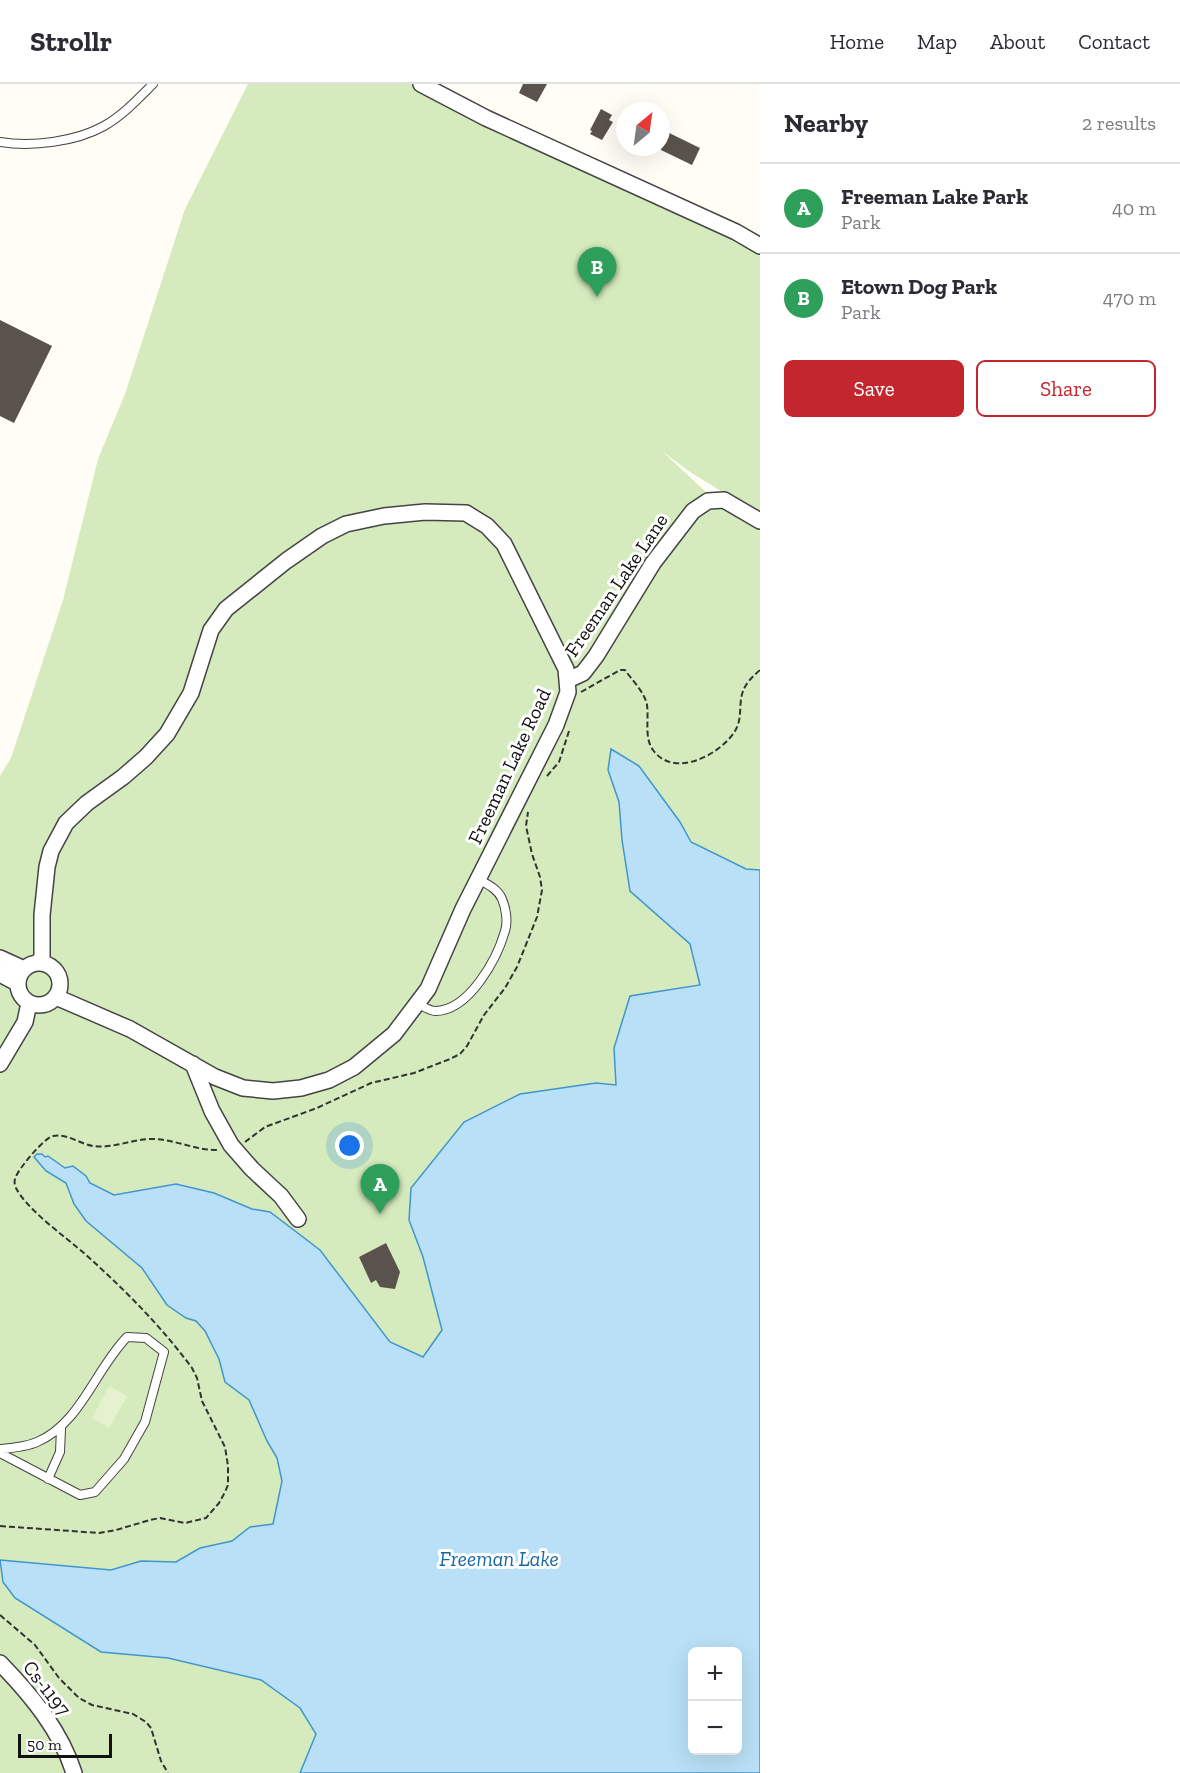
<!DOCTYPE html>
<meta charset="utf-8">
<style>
:root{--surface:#fff;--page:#f2f2f3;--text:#2b2b33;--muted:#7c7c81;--line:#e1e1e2;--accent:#c4262e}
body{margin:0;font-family:"Zilla Slab",serif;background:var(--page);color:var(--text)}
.controls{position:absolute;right:18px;bottom:18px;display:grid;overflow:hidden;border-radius:9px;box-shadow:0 6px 24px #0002}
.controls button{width:54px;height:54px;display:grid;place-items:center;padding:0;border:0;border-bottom:2px solid var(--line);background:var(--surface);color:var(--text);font:30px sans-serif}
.compass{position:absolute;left:616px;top:18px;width:54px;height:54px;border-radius:50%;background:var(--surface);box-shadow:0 6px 24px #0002;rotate:29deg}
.scale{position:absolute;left:18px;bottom:15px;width:94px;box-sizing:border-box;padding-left:6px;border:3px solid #111;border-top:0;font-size:16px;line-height:21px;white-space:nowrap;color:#111;-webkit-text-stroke:4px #fff;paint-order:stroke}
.you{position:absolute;left:350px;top:1062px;width:21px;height:21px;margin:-15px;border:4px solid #fff;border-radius:50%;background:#1a73e8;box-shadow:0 0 0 9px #1a73e833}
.badge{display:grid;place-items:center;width:39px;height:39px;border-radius:50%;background:var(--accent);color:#fff;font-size:20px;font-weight:700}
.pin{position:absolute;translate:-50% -50px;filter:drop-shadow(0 2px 3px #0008)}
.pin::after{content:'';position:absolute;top:32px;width:21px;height:18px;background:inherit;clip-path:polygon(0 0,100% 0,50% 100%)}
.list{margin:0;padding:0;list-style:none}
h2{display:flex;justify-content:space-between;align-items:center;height:78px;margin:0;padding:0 24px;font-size:26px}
h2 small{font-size:20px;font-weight:400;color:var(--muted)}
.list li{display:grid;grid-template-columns:39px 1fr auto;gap:18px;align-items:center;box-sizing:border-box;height:90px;padding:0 24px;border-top:2px solid var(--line)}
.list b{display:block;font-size:22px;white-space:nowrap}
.list p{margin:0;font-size:20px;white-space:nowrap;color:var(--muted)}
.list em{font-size:20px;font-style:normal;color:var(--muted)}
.actions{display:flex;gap:12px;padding:18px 24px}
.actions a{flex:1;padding:14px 0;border:2px solid var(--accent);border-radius:9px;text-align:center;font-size:21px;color:var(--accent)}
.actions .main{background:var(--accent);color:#fff}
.map{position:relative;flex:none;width:760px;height:1689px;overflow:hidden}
header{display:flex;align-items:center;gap:36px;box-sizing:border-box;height:84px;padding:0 30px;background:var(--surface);border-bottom:2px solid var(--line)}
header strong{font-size:28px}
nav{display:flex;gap:33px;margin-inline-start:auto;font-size:21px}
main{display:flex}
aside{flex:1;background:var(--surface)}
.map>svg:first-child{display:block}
.green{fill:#d5ebbd;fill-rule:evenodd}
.pitch{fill:#e6f2cf}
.water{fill:#b9e0f7;stroke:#3f96cf;stroke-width:1.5;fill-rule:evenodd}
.building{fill:#5a524d}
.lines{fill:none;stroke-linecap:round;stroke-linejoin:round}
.lane-casing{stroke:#444;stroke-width:10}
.street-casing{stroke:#444;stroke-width:18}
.path{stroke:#333;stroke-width:2;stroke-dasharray:6 3;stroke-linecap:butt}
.lane{stroke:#fff;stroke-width:8}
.street{stroke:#fff;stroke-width:15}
.labels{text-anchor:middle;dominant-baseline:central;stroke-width:6;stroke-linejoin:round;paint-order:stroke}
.street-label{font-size:20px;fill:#111;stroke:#fff}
.water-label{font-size:21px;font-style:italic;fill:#1768a6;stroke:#fff}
</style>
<header>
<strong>Strollr</strong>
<nav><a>Home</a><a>Map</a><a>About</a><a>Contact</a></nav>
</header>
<main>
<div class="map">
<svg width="760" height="1689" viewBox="0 0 760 1689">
<rect width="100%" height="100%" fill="#fffdf5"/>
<path class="green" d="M248,0H421L760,159V431L690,388L662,367L722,423L760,446V1689H0V692L11,674L63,516L98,375L125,310L185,125ZM692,1568H738V1666H692Z"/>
<path class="pitch" d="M109,1302L127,1312L109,1344L92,1334Z"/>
<path class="water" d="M611,665L639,682L680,738L691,758L746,785L760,786V1689H300L316,1650L300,1624L261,1596L168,1574L101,1568L15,1514L3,1498L0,1476L111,1486L141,1477L176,1478L200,1464L232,1457L250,1443L273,1440L282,1397L277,1374L267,1357L249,1316L225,1298L219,1275L205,1247L196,1237L186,1234L167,1221L142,1184L86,1137L74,1120L66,1099L46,1087L34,1073L37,1070H42L45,1073L48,1072L65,1084L73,1082L86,1092L90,1099L114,1111L176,1100L214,1109L252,1125L270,1128L320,1166L390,1258L423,1273L442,1246L423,1173L409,1136L411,1104L464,1038L520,1010L596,999L616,1001L614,964L630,912L700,901L690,860L630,807L622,756L619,718L608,686ZM692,1568H738V1666H692Z"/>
<path class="building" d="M523,0H547L537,18L519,9Z
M601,25L612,31L609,36L613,38L602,56L590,50L592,47L590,46Z
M661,45L700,64L692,81L661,66Z
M0,236L52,262L14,339L0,332Z
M386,1159L400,1188L395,1205L380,1203L376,1196L371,1199L359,1173Z"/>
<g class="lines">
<g class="lane-casing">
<path id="lane" d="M0,58C32,63 75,58 104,42C123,31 138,15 153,0
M418,920C423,922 430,927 435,927C469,927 497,875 505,847C508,838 506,824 502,815C498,805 487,800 478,795
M0,1365C12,1364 26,1363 37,1358C80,1340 95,1286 127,1253L146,1254L164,1268L145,1338L124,1375L95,1408L80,1411L0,1369
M48,1395L60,1368L61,1345"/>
</g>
<g class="street-casing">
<path id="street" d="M421,0L486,34L736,148L760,162
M568,596L583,589L596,572L653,479L693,427L708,417L724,416L760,437
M0,874L24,885
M18 900a21 21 0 1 1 42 0a21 21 0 1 1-42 0Z
M38,879L42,873V831L47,783L51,767L66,739L87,719L123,693L146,673L167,650L191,609L211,546L226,525L286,477L322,452L346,440L384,432L425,428L466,429L487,442L504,460L566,585L568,608L556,641L463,825L428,905L394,950L354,983L329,996L301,1004L273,1007L243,1004L215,993L130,945L56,913
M0,890L17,899
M0,980L25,938L29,919
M193,980L212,1027L231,1061L252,1085L281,1112L298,1135
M0,1579C31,1611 61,1647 74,1689"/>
</g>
<path class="path" d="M581,608L620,586H625C632,596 645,609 647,621C649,635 644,654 653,666C674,695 720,671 735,647C743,634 738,621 743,607C746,599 753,592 760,586
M547,692L559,678L569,647
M245,1058L265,1043L317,1024L371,999L414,989L450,975L460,970L467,962L484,931L505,904L517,883L537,833L542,806L540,793L532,770L526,742L528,728
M0,1442L99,1449L116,1446L150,1436L160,1434L185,1439L206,1434L219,1419L225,1408L228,1401V1382L225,1363L202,1317L197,1294L192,1284C161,1242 124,1205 85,1170C67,1154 27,1126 16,1104C15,1102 14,1098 15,1095C17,1086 45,1053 53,1052C67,1049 80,1060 93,1062C113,1065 132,1055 152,1055C175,1055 196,1067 219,1066
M0,1531L35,1561L59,1594L79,1614L92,1621L133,1630L146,1638L151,1644L161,1677L168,1689"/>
<use href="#lane" class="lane"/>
<use href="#street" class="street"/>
</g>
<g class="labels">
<g class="street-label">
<text transform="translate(616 501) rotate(-56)">Freeman Lake Lane</text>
<text transform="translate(509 682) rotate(-65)">Freeman Lake Road</text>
<text transform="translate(47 1604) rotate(52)">Cs-1197</text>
</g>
<g class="water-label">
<text x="499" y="1474">Freeman Lake</text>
</g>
</g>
</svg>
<div class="controls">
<button>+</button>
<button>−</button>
</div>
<svg class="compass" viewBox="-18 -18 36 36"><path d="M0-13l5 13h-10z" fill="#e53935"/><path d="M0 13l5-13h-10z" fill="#7c7c81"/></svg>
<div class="scale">50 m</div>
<div class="you"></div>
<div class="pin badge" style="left:380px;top:1130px;background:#2e9e5b">A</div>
<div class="pin badge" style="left:597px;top:213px;background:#2e9e5b">B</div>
</div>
<aside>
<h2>Nearby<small>2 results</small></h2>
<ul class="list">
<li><span class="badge" style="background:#2e9e5b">A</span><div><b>Freeman Lake Park</b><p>Park</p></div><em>40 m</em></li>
<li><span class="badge" style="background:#2e9e5b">B</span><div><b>Etown Dog Park</b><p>Park</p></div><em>470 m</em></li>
</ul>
<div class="actions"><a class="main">Save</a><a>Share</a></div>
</aside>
</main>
